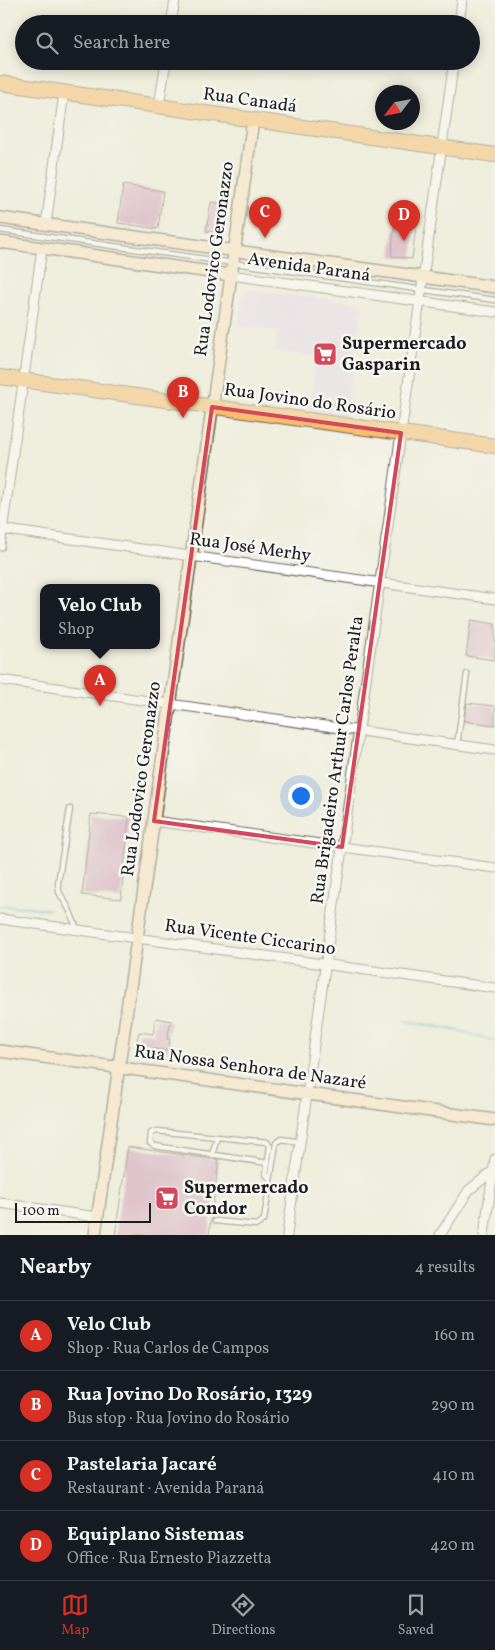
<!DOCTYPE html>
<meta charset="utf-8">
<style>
:root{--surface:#171b24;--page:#20242c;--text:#f1f3f6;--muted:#9ea1a6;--line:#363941;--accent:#d93025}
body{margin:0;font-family:Vollkorn,serif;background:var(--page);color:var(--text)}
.compass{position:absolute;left:375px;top:85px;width:45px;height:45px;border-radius:50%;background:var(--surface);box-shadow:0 2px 12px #0003;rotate:238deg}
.scale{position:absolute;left:15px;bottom:12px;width:136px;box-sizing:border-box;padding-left:5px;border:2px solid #1c1c1c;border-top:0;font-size:14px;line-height:18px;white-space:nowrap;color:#1c1c1c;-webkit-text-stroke:4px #f6f6f2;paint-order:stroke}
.you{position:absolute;left:300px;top:795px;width:18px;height:18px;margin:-12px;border:4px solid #fff;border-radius:50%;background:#1a73e8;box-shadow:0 0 0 8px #1a73e833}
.badge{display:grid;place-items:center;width:32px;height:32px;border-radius:50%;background:var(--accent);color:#fff;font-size:16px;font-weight:700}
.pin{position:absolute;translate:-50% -41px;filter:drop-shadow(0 1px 2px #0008)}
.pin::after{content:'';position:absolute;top:26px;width:18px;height:15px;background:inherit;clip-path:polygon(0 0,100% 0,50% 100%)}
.popup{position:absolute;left:40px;top:584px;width:120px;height:65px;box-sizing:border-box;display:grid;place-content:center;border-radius:10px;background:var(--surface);filter:drop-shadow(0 1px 4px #0005);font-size:16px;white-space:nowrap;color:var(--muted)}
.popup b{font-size:19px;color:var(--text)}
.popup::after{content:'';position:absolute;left:50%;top:100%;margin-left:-10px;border:10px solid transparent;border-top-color:var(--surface)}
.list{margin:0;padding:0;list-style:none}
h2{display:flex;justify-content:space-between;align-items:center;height:65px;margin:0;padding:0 20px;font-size:21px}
h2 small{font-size:16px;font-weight:400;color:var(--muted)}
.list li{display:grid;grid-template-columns:32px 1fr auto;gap:15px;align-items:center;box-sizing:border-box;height:70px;padding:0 20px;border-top:1px solid var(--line)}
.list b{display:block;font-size:19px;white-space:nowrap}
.list p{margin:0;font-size:16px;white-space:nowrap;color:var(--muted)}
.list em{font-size:16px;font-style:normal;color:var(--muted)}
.icon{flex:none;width:28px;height:28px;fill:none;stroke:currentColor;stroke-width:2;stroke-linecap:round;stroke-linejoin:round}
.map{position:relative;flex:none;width:495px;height:1235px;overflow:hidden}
.search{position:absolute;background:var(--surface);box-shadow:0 2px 12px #0003;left:15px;right:15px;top:15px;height:55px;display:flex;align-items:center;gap:12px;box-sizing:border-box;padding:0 18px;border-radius:28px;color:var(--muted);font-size:19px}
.sheet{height:345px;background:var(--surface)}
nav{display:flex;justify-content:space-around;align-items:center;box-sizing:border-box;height:70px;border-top:1px solid var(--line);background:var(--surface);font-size:14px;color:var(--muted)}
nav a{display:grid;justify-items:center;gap:2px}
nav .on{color:var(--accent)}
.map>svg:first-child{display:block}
.built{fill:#e1d4f4}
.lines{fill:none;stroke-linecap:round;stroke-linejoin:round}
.stream{stroke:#50bec7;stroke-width:2.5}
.building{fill:#cc93bb}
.lane-casing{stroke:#66655f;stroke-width:7}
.street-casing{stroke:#66655f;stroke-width:11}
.secondary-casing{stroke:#66655f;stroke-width:14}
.primary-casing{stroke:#66655f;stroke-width:16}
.lane{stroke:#fff;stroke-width:4.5}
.street{stroke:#fff;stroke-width:9}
.secondary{stroke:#fde5c5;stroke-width:11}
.primary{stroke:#fbbd6e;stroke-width:14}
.marked{fill:none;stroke:#d1495b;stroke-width:4;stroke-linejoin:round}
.labels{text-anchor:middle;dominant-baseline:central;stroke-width:5;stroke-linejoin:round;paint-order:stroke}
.street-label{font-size:18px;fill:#1c1c1c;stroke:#f6f6f2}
.poi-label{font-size:18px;font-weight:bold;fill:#1c1c1c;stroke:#f6f6f2;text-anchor:start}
</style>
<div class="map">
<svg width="495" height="1235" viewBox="0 0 495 1235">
<rect width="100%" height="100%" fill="#f6f6f2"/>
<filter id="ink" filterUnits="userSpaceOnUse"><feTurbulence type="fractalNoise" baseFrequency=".02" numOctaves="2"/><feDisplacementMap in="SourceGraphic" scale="10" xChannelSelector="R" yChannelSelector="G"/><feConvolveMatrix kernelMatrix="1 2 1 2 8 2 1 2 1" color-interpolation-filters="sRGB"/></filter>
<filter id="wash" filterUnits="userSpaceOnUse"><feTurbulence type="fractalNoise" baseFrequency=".0096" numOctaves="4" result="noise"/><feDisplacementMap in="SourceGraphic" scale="20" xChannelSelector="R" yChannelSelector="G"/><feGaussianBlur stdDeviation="1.12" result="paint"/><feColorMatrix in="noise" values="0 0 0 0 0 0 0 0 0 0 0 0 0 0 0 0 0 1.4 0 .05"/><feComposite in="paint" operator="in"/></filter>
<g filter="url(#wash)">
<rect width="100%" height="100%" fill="#efeddb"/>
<path class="built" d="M243,289L363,303L346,417L309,413L315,357L275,351L277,332L238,326Z"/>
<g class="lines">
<path class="stream" d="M0,906L29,907L49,910
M406,1021L459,1031L495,1041"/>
</g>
<g id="blocks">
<path class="building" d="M123,185L163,191L158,229L118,223Z
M211,202L225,204L220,233L206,231Z
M395,224L416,226L412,259L391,256Z
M471,620L495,624V660L466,656Z
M467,703L495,706V725L464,721Z
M91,814L129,817L121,899L82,895Z
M156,1018L171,1021L167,1039H170L168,1051L136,1046L139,1032L153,1034Z
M128,1147L219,1160L209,1235H115Z"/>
</g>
</g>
<g filter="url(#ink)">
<use href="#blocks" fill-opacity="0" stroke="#66655f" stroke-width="1"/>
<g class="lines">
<g class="lane-casing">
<path id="lane" d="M0,230L495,300
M457,745L467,674
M70,809L58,883L59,892L69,909L77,929
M212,1155L217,1137
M268,1163L155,1146L150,1143L151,1133L157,1131L267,1142L270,1146L266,1174L270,1179
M215,1221L257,1225L264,1220L276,1143L281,1139L301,1142"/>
</g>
<g class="street-casing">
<path id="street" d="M171,24L175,0
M459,24L462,0
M159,106L166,61
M46,224L64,93
M231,275L495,312
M0,529L495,599
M0,546L42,248
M0,680L495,750
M154,821L495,868
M0,919L495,988
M0,1203L97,1217
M287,1235L454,61
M440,1235L469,1190L493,1171
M484,1235L495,1159"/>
</g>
<g class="secondary-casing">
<path id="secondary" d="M0,218L495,287
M0,242L231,275
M0,1051L495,1120
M95,1235L253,120"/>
</g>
<g class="primary-casing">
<path id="primary" d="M0,83L495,155
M0,377L495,446"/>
</g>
<use href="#lane" class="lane"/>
<use href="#street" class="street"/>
<use href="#secondary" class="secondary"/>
<use href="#primary" class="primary"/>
</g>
</g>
<path d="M0 0H495V1235H0ZM212,407L401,433L342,847L154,821Z" fill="#efeddb" fill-opacity=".55" fill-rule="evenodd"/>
<path class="marked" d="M212,407L401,433L342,847L154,821Z"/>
<defs>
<g id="supermarket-square" transform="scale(1.25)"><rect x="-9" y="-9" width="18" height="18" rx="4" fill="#d1495b" stroke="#f6f6f2"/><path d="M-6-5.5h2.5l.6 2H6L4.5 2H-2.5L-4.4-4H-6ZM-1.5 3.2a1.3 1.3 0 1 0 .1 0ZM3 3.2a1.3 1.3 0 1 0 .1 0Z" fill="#fff"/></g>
</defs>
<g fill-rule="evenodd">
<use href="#supermarket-square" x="325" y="354"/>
<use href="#supermarket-square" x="167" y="1198"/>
</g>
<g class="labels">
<g class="street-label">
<text transform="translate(250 101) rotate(8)">Rua Canadá</text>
<text transform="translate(215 259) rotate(-82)">Rua Lodovico Geronazzo</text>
<text transform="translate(309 268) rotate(8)">Avenida Paraná</text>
<text transform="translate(310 402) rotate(8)">Rua Jovino do Rosário</text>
<text transform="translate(250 548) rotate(8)">Rua José Merhy</text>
<text transform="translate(338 760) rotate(-82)">Rua Brigadeiro Arthur Carlos Peralta</text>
<text transform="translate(142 779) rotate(-82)">Rua Lodovico Geronazzo</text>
<text transform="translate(250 938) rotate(8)">Rua Vicente Ciccarino</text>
<text transform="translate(250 1068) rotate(8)">Rua Nossa Senhora de Nazaré</text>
</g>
<g class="poi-label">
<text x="342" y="344">Supermercado<tspan x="342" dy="21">Gasparin</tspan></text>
<text x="184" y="1188">Supermercado<tspan x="184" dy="21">Condor</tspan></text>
</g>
</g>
</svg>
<svg class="compass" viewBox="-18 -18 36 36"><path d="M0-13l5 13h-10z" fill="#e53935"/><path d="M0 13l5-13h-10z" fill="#9ea1a6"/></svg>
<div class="scale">100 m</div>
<div class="you"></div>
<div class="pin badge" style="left:100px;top:706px">A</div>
<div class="popup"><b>Velo Club</b>Shop</div>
<div class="pin badge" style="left:183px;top:418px">B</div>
<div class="pin badge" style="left:265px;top:238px">C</div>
<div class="pin badge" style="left:404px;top:241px">D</div>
<div class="search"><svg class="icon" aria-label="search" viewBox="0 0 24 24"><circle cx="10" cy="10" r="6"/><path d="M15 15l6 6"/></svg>Search here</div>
</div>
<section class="sheet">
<h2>Nearby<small>4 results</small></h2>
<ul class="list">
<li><span class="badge">A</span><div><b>Velo Club</b><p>Shop · Rua Carlos de Campos</p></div><em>160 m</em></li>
<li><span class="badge">B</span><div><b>Rua Jovino Do Rosário, 1329</b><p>Bus stop · Rua Jovino do Rosário</p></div><em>290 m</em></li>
<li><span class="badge">C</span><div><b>Pastelaria Jacaré</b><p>Restaurant · Avenida Paraná</p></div><em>410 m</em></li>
<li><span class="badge">D</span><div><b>Equiplano Sistemas</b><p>Office · Rua Ernesto Piazzetta</p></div><em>420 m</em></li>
</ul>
</section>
<nav>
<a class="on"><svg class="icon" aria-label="map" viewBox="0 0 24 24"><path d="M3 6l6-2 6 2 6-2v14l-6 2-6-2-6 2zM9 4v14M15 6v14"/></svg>Map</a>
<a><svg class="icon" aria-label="directions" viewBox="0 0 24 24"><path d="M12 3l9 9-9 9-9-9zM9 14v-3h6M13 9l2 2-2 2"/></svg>Directions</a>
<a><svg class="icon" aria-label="saved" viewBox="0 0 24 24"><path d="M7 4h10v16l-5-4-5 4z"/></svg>Saved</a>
</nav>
